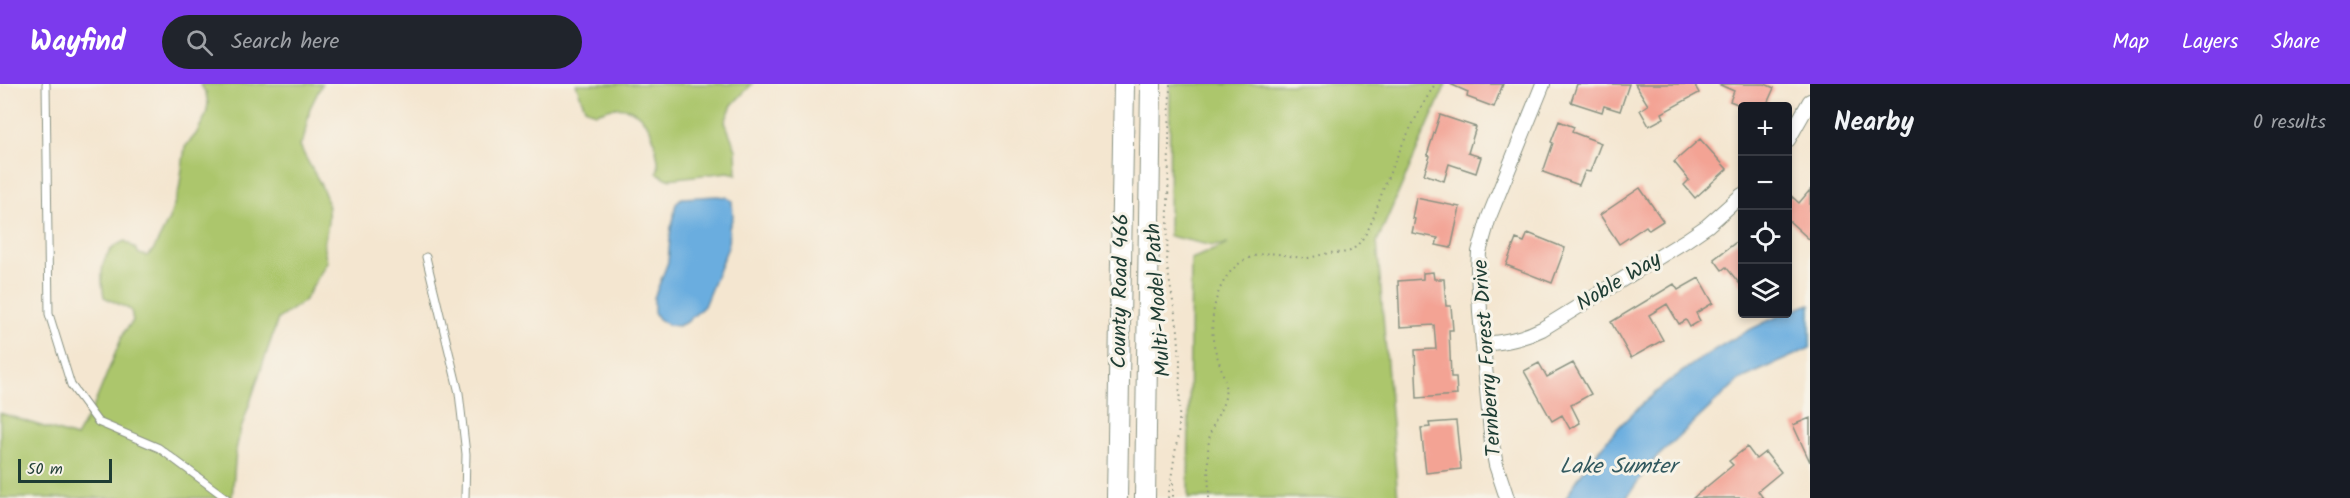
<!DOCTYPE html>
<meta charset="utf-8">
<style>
:root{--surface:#171b24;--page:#20242c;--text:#f1f3f6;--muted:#9ea1a6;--line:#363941;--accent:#7c3aed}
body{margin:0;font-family:Kalam,sans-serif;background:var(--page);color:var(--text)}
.controls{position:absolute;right:18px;top:18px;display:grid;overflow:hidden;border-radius:6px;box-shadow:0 3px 9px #0003}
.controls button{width:54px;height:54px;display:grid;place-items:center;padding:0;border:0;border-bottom:2px solid var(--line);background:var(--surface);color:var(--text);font:30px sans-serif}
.scale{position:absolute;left:18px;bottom:15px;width:94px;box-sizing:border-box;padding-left:6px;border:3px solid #1f3d34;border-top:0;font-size:16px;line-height:21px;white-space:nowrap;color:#1f3d34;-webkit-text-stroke:4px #f7f3e8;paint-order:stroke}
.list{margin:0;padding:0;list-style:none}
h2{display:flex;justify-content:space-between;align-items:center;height:78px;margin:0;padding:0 24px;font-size:26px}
h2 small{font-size:20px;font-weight:400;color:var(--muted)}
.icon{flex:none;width:33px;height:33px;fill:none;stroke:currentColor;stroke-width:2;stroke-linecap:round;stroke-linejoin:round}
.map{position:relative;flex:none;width:1810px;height:414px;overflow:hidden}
header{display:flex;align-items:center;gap:36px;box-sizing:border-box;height:84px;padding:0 30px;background:var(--accent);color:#fff}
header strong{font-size:28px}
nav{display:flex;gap:33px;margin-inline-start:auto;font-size:21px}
.search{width:420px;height:54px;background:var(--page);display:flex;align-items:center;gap:15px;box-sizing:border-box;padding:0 21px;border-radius:33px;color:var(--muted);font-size:22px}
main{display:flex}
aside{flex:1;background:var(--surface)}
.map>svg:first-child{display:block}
.green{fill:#acc66c;stroke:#668250;stroke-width:1.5}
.water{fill:#6aaddf;stroke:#44758a;stroke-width:1.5}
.building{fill:#f3a394}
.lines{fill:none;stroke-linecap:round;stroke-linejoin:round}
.service-casing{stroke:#8a9282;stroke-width:9}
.minor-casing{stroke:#8a9282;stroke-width:16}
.secondary-casing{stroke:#8a9282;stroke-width:22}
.path{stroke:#8a9282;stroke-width:2;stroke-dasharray:1.5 4.5;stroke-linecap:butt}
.service{stroke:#fff;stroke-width:7}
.minor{stroke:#fff;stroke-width:14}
.secondary{stroke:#fff;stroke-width:20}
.labels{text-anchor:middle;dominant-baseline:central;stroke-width:6;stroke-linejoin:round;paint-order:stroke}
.street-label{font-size:21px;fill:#1f3d34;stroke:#f7f3e8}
.water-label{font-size:22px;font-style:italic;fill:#32595f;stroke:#f7f3e8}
</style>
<header>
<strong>Wayfind</strong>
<div class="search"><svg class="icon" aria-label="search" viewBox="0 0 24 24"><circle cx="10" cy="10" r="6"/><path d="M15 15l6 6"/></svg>Search here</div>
<nav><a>Map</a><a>Layers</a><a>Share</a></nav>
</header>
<main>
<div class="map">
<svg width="1810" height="414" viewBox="0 0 1810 414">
<rect width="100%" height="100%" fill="#f7f3e8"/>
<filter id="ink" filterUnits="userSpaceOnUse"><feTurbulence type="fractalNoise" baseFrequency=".0167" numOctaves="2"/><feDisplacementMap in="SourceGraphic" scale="12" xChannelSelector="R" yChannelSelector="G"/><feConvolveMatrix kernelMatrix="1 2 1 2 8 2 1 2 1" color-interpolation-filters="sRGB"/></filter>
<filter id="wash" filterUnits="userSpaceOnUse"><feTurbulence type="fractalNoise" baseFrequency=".008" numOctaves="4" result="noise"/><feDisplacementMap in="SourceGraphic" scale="24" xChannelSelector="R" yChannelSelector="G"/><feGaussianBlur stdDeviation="1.35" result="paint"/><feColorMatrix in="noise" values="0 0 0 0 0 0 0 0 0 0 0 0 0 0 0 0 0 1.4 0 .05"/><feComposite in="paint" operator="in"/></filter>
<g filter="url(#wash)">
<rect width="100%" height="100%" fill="#f4e6d0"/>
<path class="green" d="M200,0H322L310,24L304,54L300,61C307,81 322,96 327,117C330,131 327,146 324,160C323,165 326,172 327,178L304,217L278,235L240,348L236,366L232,414H0V329L76,353L95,319L124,248L133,237L131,226L104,213C100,190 99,167 125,157L136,165L139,170L147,172L154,165L169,135L179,106L185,63L196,50L206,31L208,20L206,9Z
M576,0H752L732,21L725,38L736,66L737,90L728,88L668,95L657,89C660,80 657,71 655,61C652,41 636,20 613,24C607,25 601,28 595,29L585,24Z
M1170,0H1446L1377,158L1398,414H1188L1191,175L1228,160L1213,162L1169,152Z"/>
<path class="water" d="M717,112L726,113L732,117L733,133L729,144L728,163L704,222L687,238L678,242L669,241L658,235L654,228V214L668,178L671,143C677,134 670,121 682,114Z
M1810,220V264L1739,296L1653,377L1626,414H1566C1617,324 1715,253 1810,220Z"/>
<g id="blocks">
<path class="building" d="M1450,0H1503L1494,23L1467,13L1468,8Z
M1577,0H1629L1620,27L1604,22L1602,28L1571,18Z
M1635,0H1694L1699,9L1662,29L1664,34L1649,42L1640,26L1648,21Z
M1718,0H1765L1774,4L1766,22H1742L1730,17L1734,7Z
M1440,31L1476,43L1468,69L1481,73L1476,89L1449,80L1444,97L1424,90L1430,72L1427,71Z
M1559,37L1574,43L1572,48L1601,59L1590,88L1585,87L1579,101L1543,88L1553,59L1551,58Z
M1700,55L1727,85L1695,114L1684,101L1689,96L1674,78Z
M1640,104L1663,137L1649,146L1646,142L1619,160L1600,131Z
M1810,106V156L1788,136V109L1799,119Z
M1416,114L1460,123L1451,164L1436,161L1438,154L1412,149L1415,135L1412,134Z
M1528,149L1565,164L1552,199L1506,181L1516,155L1524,158Z
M1743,153V204L1726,183L1722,186L1714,175Z
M1433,188L1434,195H1444L1446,222H1451L1453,246H1449L1451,293H1456L1457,311L1417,314L1415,266L1436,265L1434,241L1400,243L1398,197L1423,195V189Z
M1699,194L1713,219L1696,229L1700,237L1690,243L1686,236L1679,240L1667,220L1649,231L1663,256L1631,274L1611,238L1674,200L1678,206Z
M1539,279L1547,293L1573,279L1591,310L1571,321L1580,339L1570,345L1562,331L1552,337L1524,287Z
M1810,334V378L1793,341Z
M1456,337L1461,385L1426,389L1421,344L1430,343L1429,339Z
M1747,363L1756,375L1765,368L1781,388L1758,407L1763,414H1693L1733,381L1729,377Z"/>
</g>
</g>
<g filter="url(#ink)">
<use href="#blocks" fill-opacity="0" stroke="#8a9282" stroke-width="1.5"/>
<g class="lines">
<g class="service-casing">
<path id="service" d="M46,0L49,230L71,301L98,338L159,364L226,414
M426,173L459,309L466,370L465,414"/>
</g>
<g class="minor-casing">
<path id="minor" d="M1788,56L1810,17
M1483,260C1505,258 1522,255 1542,245L1685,157L1707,142L1742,111
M1507,414L1496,381L1492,360L1480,228L1478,186L1479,168L1489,133L1543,0"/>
</g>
<g class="secondary-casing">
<path id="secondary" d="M1117,414L1124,0
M1145,414L1151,0"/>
</g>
<path class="path" d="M1173,399V414
M1168,414L1179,344L1180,277L1178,247L1167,182L1170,0
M1209,414C1209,394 1206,370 1210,350C1213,339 1224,321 1225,313C1228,292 1215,274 1213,255C1209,222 1222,179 1258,171C1275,166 1290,174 1307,174C1315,173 1322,170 1330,169C1337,168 1346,170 1352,166C1372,150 1377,120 1386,98C1400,64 1416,31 1435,0"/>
<use href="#service" class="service"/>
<use href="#minor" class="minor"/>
<use href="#secondary" class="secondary"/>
</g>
</g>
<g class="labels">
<g class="street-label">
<text transform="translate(1619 198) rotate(-31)">Noble Way</text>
<text transform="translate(1121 207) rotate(-89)">County Road 466</text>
<text transform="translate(1159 216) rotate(-94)">Multi-Model Path</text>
<text transform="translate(1488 274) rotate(-94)">Ternberry Forest Drive</text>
</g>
<g class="water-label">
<text x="1618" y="383">Lake Sumter</text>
</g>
</g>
</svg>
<div class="controls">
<button>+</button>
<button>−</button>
<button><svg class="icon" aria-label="locate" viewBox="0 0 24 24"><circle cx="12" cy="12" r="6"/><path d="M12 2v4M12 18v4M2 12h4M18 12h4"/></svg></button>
<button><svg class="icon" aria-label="layers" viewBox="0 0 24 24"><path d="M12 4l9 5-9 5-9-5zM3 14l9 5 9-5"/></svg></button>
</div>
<div class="scale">50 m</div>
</div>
<aside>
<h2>Nearby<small>0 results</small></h2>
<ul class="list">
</ul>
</aside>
</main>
